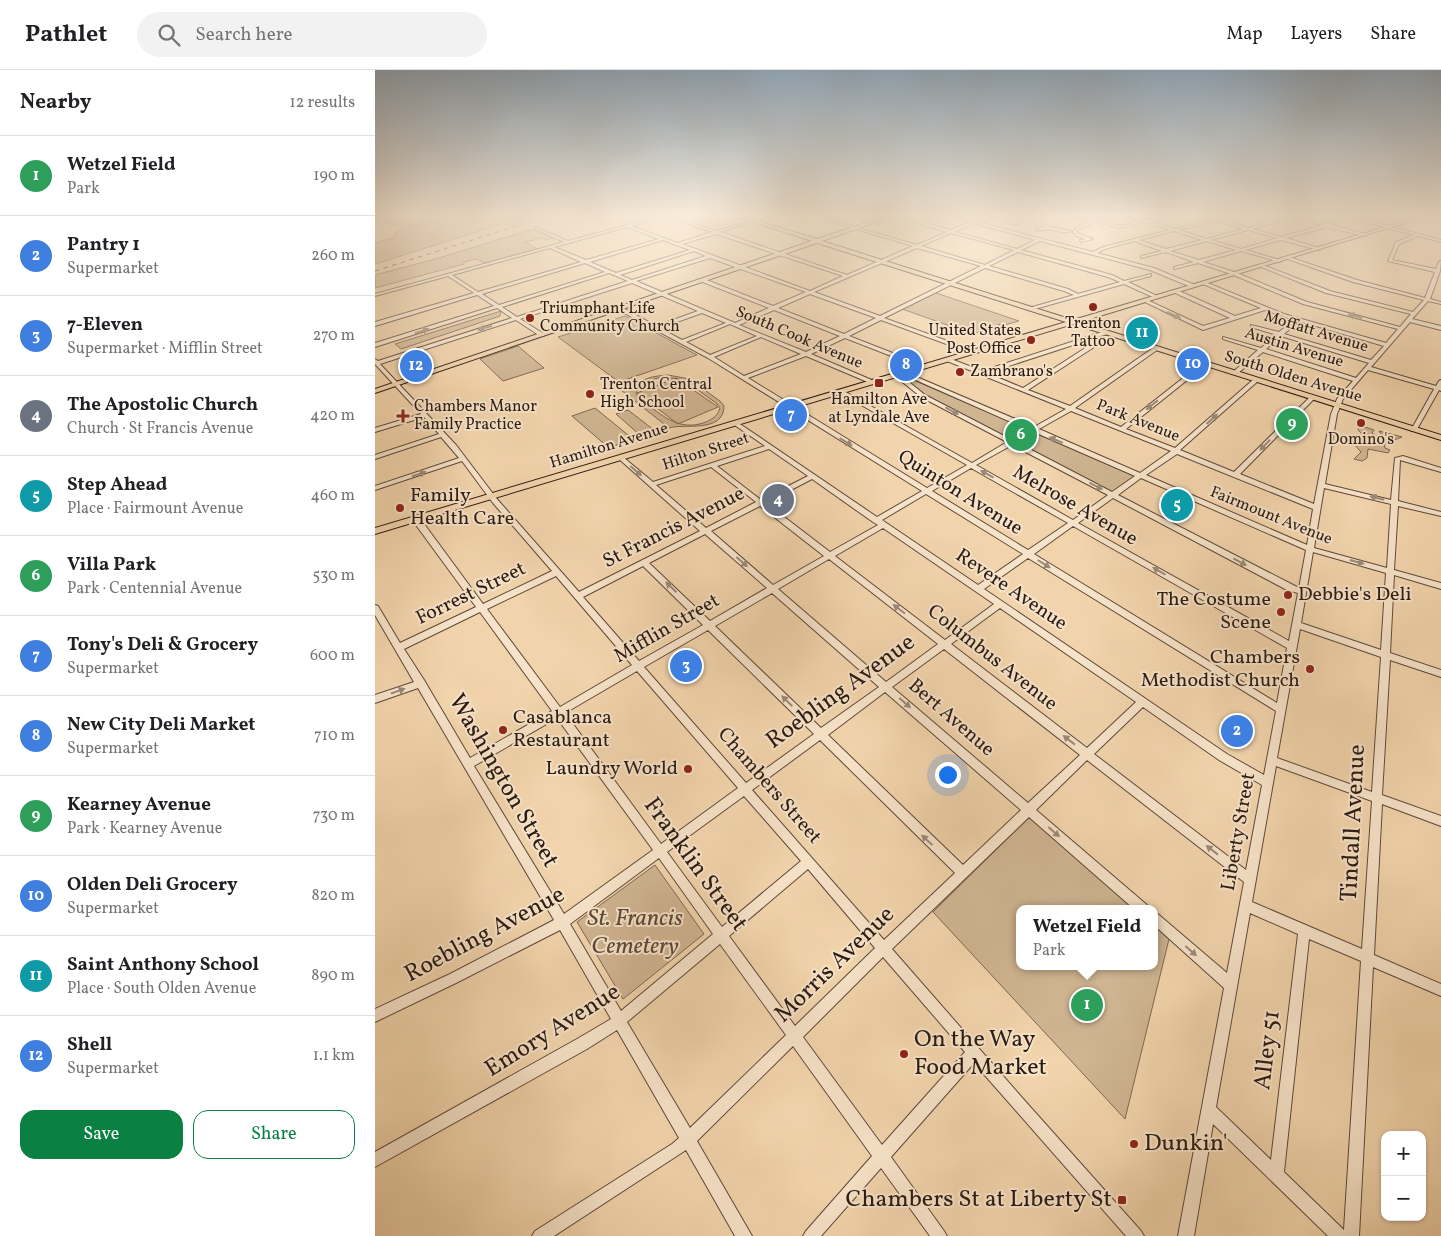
<!DOCTYPE html>
<meta charset="utf-8">
<style>
:root{--surface:#fff;--page:#f2f2f2;--text:#202124;--muted:#757577;--line:#e0e0e0;--accent:#0b8043}
body{margin:0;font-family:Vollkorn,serif;background:var(--page);color:var(--text)}
.controls{position:absolute;right:15px;bottom:15px;display:grid;overflow:hidden;border-radius:10px;box-shadow:0 1px 4px #0004}
.controls button{width:45px;height:45px;display:grid;place-items:center;padding:0;border:0;border-bottom:1px solid var(--line);background:var(--surface);color:var(--text);font:25px sans-serif}
.you{position:absolute;left:572px;top:704px;width:18px;height:18px;margin:-12px;border:4px solid #fff;border-radius:50%;background:#1a73e8;box-shadow:0 0 0 8px #1a73e833}
.badge{display:grid;place-items:center;width:32px;height:32px;border-radius:50%;background:var(--accent);color:#fff;font-size:16px;font-weight:700}
.pin{position:absolute;translate:-50% -50%;border:2px solid #fff;box-shadow:0 1px 5px #0006}
.popup{position:absolute;left:641px;top:835px;width:142px;height:65px;box-sizing:border-box;display:grid;place-content:center;border-radius:10px;background:var(--surface);filter:drop-shadow(0 1px 4px #0005);font-size:16px;white-space:nowrap;color:var(--muted)}
.popup b{font-size:19px;color:var(--text)}
.popup::after{content:'';position:absolute;left:50%;top:100%;margin-left:-10px;border:10px solid transparent;border-top-color:var(--surface)}
.list{margin:0;padding:0;list-style:none}
h2{display:flex;justify-content:space-between;align-items:center;height:65px;margin:0;padding:0 20px;font-size:21px}
h2 small{font-size:16px;font-weight:400;color:var(--muted)}
.list li{display:grid;grid-template-columns:32px 1fr auto;gap:15px;align-items:center;box-sizing:border-box;height:80px;padding:0 20px;border-top:1px solid var(--line)}
.list b{display:block;font-size:19px;white-space:nowrap}
.list p{margin:0;font-size:16px;white-space:nowrap;color:var(--muted)}
.list em{font-size:16px;font-style:normal;color:var(--muted)}
.actions{display:flex;gap:10px;padding:15px 20px}
.actions a{flex:1;padding:11px 0;border:1px solid var(--accent);border-radius:15px;text-align:center;font-size:18px;color:var(--accent)}
.actions .main{background:var(--accent);color:#fff}
.icon{flex:none;width:28px;height:28px;fill:none;stroke:currentColor;stroke-width:2;stroke-linecap:round;stroke-linejoin:round}
.map{position:relative;flex:none;width:1066px;height:1166px;overflow:hidden}
header{display:flex;align-items:center;gap:30px;box-sizing:border-box;height:70px;padding:0 25px;background:var(--surface);border-bottom:1px solid var(--line)}
header strong{font-size:24px}
nav{display:flex;gap:28px;margin-inline-start:auto;font-size:18px}
.search{width:350px;height:45px;background:var(--page);display:flex;align-items:center;gap:12px;box-sizing:border-box;padding:0 18px;border-radius:28px;color:var(--muted);font-size:19px}
main{display:flex}
aside{flex:1;background:var(--surface)}
.map>svg:first-child{display:block}
.green{fill:#d0b592;stroke:#7e6852;fill-rule:evenodd}
.lines{fill:none;stroke-linecap:round;stroke-linejoin:round}
.river{fill:#ae9578;fill-rule:evenodd}
.minor-casing{stroke:#5d4939;stroke-width:2}
.major-casing{stroke:#2b1b13;stroke-width:2}
.minor{fill:#f7e3c9;fill-rule:evenodd}
.major{fill:#f2d4ac;fill-rule:evenodd}
.rail{stroke:#2b1b13;stroke-width:1;stroke-dasharray:4.5 4.5;stroke-linecap:butt}
.oneway{fill:#9b8977}
.poi-dot{fill:#8f2418;stroke:#f7e3c9;stroke-width:2}
.labels{text-anchor:middle;dominant-baseline:central;stroke-width:4;stroke-linejoin:round;paint-order:stroke}
.far-poi-label{font-size:16px;fill:#2b1b13;stroke:#f7e3c9;text-anchor:start}
.far-street-label{font-size:16px;fill:#2b1b13;stroke:#f7e3c9}
.street-label{font-size:20px;fill:#2b1b13;stroke:#f7e3c9}
.poi-label{font-size:20px;fill:#2b1b13;stroke:#f7e3c9;text-anchor:start}
.near-street-label{font-size:24px;fill:#2b1b13;stroke:#f7e3c9}
.near-park-label{font-size:24px;font-style:italic;fill:#5d4939;stroke:#f7e3c9}
.near-poi-label{font-size:24px;fill:#2b1b13;stroke:#f7e3c9;text-anchor:start}
</style>
<header>
<strong>Pathlet</strong>
<div class="search"><svg class="icon" aria-label="search" viewBox="0 0 24 24"><circle cx="10" cy="10" r="6"/><path d="M15 15l6 6"/></svg>Search here</div>
<nav><a>Map</a><a>Layers</a><a>Share</a></nav>
</header>
<main>
<aside>
<h2>Nearby<small>12 results</small></h2>
<ul class="list">
<li><span class="badge" style="background:#2e9e5b">1</span><div><b>Wetzel Field</b><p>Park</p></div><em>190 m</em></li>
<li><span class="badge" style="background:#3f7fe0">2</span><div><b>Pantry 1</b><p>Supermarket</p></div><em>260 m</em></li>
<li><span class="badge" style="background:#3f7fe0">3</span><div><b>7-Eleven</b><p>Supermarket · Mifflin Street</p></div><em>270 m</em></li>
<li><span class="badge" style="background:#6b7280">4</span><div><b>The Apostolic Church</b><p>Church · St Francis Avenue</p></div><em>420 m</em></li>
<li><span class="badge" style="background:#0f9aa8">5</span><div><b>Step Ahead</b><p>Place · Fairmount Avenue</p></div><em>460 m</em></li>
<li><span class="badge" style="background:#2e9e5b">6</span><div><b>Villa Park</b><p>Park · Centennial Avenue</p></div><em>530 m</em></li>
<li><span class="badge" style="background:#3f7fe0">7</span><div><b>Tony's Deli &amp; Grocery</b><p>Supermarket</p></div><em>600 m</em></li>
<li><span class="badge" style="background:#3f7fe0">8</span><div><b>New City Deli Market</b><p>Supermarket</p></div><em>710 m</em></li>
<li><span class="badge" style="background:#2e9e5b">9</span><div><b>Kearney Avenue</b><p>Park · Kearney Avenue</p></div><em>730 m</em></li>
<li><span class="badge" style="background:#3f7fe0">10</span><div><b>Olden Deli Grocery</b><p>Supermarket</p></div><em>820 m</em></li>
<li><span class="badge" style="background:#0f9aa8">11</span><div><b>Saint Anthony School</b><p>Place · South Olden Avenue</p></div><em>890 m</em></li>
<li><span class="badge" style="background:#3f7fe0">12</span><div><b>Shell</b><p>Supermarket</p></div><em>1.1 km</em></li>
</ul>
<div class="actions"><a class="main">Save</a><a>Share</a></div>
</aside>
<div class="map">
<svg width="1066" height="1166" viewBox="0 0 1066 1166">
<rect width="100%" height="100%" fill="#f2d4ac"/>
<filter id="stains"><feTurbulence type="fractalNoise" baseFrequency=".004" numOctaves="4"/><feColorMatrix values="0 0 0 0 .2 0 0 0 0 .09 0 0 0 0 .02 0 0 0 .5 -.17"/></filter>
<radialGradient id="worn" r=".72"><stop offset=".6" stop-color="#630" stop-opacity="0"/><stop offset="1" stop-color="#630" stop-opacity=".3"/></radialGradient>
<path class="green" d="M0,146H74C53,153 17,164 0,146Z
M84,146H152L0,194V173L18,168L22,161Z
M158,159L178,168L172,170L167,168L150,172L162,179L110,193L101,189L89,192V194L0,218V205L64,188Z
M561,223L644,251L598,264L527,239Z
M126,241L125,246L26,279L20,274Z
M250,246L322,285L244,312L183,267Z
M143,276L169,298L128,311L105,289Z
M293,305L314,309L345,331L349,336C349,364 307,353 294,358L246,320L252,318L257,321C264,308 279,306 293,305ZM289,307L309,310L341,333L345,338C343,345 338,349 331,352C303,363 284,343 263,327L261,323C265,311 278,309 289,307Z
M301,308L343,337L303,354L262,323Z
M536,309L760,406L738,423L547,324L531,311Z
M220,338L258,369L234,378L197,346Z
M253,340L279,360L266,366L241,344Z
M984,355L999,360L997,363L1005,369L1008,367L1004,361L1027,367L1019,370L1020,373L1009,374L1010,378L1015,380L1013,383L993,379L992,388L987,391L979,389L986,382L979,374L990,367L983,360Z
M654,747L759,839H644V896H780V856L794,869L750,1049L558,842Z
M280,795L329,864L248,929L202,852Z"/>
<g class="lines">
<path class="river" d="M22,146H31L0,154V150Z"/>
<g class="minor-casing">
<path id="minor" d="M285,146H290L256,156L303,173L337,162L291,146H296L341,161L392,146H397L345,162L472,205L538,176L437,146H442L542,175L572,162L517,146H522L576,160L595,152L573,146C583,145 593,152 602,150V152L718,182L728,177L795,160L769,152L746,158L720,152L701,161L704,164L718,169L706,172L705,170L711,169L702,166L698,162L700,159L716,151L697,146H703L746,156L765,151L750,146C758,146 764,150 771,150C778,151 787,146 796,146L776,152L800,159L836,150L826,146L841,148L857,146L845,150L873,158L914,146H922L952,154L983,146H988L983,148L1066,170V172L1043,166L1024,174L1017,190L1061,199L1064,192L1066,191L1065,201L1055,229L1066,232V234L1053,231L1037,249L1066,256V260L1035,252L996,297L1061,316L1064,311L1066,310V321L1064,320L1041,361H1037L1036,360L1059,319L993,300L968,329L962,344L950,414L1016,430L1020,388L1028,386L1066,398V402L1025,390L1023,431L1066,442V446L1023,436L1019,500L1066,513V519L1019,505L1015,583L1066,600V607L1015,590L1007,725L1066,746V756L1007,734L999,885L1066,914V926L998,897L984,1166H953L838,1054L819,1166H803L849,918L780,856V843L784,845L852,903L869,812L712,690L661,740L772,835L774,839H759L654,747L517,879L650,1031L766,1161L769,1166H751L599,993L516,1087L569,1161L572,1166H555L506,1098L446,1166H428L431,1161L497,1086L418,976L322,1071L377,1166H360L311,1080L179,1166H157L160,1161L297,1074L304,1068L242,960L212,979L0,1097V1082L202,969L236,949L185,860L83,912L0,952V939L75,904L179,850L43,618L0,633V625L39,612L0,545V535L3,536L25,573L101,537L38,451V447H44L108,534L177,501L118,433L87,391L0,420V416L84,388L66,367L0,389V385L64,364L49,347L0,362V358L46,344L0,294V289L3,291L137,248L122,238L0,277V273L119,236L102,225L0,256V252L99,223L73,206L0,226V224L189,172L160,159V157L193,171ZM918,148L948,155L906,167L877,159ZM979,149L1039,165L1021,172L1013,191L1060,202L1050,228L982,210L914,187L910,188L978,212L1049,230L1038,242L955,221L888,195L884,196L951,223L1036,244L1025,257L932,232L862,203L828,192L866,181L905,192V190L870,180L906,170L944,180V178L911,168L952,157L990,166V164L957,155ZM841,151L868,159L832,169L804,160ZM599,153L660,170L642,179L580,162ZM252,157L284,169L211,190L179,177ZM873,160L902,168L866,179L836,170ZM799,161L827,170L791,179L764,170ZM576,163L639,180L610,195L546,176ZM341,164L468,206L435,221L307,174ZM288,170L315,180L241,203L215,192ZM665,171L775,200L816,217H820V215L779,198L722,183L730,179L759,171L787,181L766,186V188L791,182L819,192L799,197V199L823,193L856,204L928,234L1023,259L1011,273L909,244L830,212H828V214L886,238L860,246L802,220H798V222L855,248L828,256L772,230L768,231L828,260L890,240L919,250L904,262L876,255V257L902,265L886,278L848,267V269L883,280L858,302V304H862L888,282L978,311L962,329L956,344L939,434L865,404L939,329V327H935L859,402L805,380L883,311V309H879L800,378L751,359L831,295V293H827L746,357L700,338L782,280V278H778L695,336L653,320L733,268V266H729L648,318L612,303L732,264V262L730,261L607,301L576,289H572V291L691,339L659,357L530,302L525,303L654,360L637,370L550,325L524,304H520V306L546,327L632,372L597,393L469,321H465V323L592,395L552,418L373,308L431,286L495,313H499V311L436,284L470,268L547,298H551V296L474,266L506,250L596,283H600V281L509,248L610,198L689,221L699,225L654,238V240H656L749,214L780,228L784,227L753,212L776,206V204L749,211L737,205L646,180ZM832,171L861,180L824,190L795,181ZM175,178L206,192L103,222L77,205ZM542,178L606,196L505,246L439,222ZM319,181L331,186L257,210L245,205ZM643,182L733,207L745,212L703,224L693,219L614,196ZM335,188L431,222L398,236L329,209H325V211L394,238L360,253L261,211ZM210,193L230,202L124,235L107,224ZM234,203L253,211L142,247L127,237ZM257,213L323,241L281,256L246,237H242V239L333,288L547,421L502,447L362,352H358V354L390,376L278,412L248,387H244V389L325,461L204,522L122,429L81,375L5,294L141,250L165,266H169V264L145,249ZM435,224L501,248L469,264L403,238ZM399,240L465,266L431,282L364,255ZM327,243L351,253L307,270L285,258ZM924,251L1009,276L996,290L909,264ZM355,254L382,266L335,285L311,272ZM906,266L994,293L981,308L891,279ZM386,267L426,284L369,306L339,287ZM696,341L796,381L765,403L664,359ZM659,362L760,406L737,422L641,372ZM637,375L733,425L698,450L601,395ZM394,379L433,406L386,430L342,396ZM802,384L938,439L932,475L771,405ZM336,397L381,432L331,458L281,415ZM596,398L693,453L653,480L557,421ZM766,408L931,480L924,518L743,425ZM437,409L498,452L503,455L455,482L391,433ZM949,418L1016,434L1012,498L939,478ZM551,424L648,484L603,515L507,450ZM738,428L912,520L923,523L914,571L703,453ZM385,436L449,486L398,515L336,461ZM698,456L912,578L902,633L659,484ZM508,458L619,534L570,570L460,486ZM330,464L392,518L335,551L274,493ZM938,482L1011,503L1006,580L926,553ZM653,488L901,641L889,705L852,684L609,519ZM454,489L563,574L511,612L403,519ZM268,496L328,555L264,591L208,527ZM181,506L257,595L185,637L112,539ZM397,523L504,617L446,658L340,556ZM625,538L761,632L712,678L576,574ZM105,542L177,641L95,688L49,610L29,579ZM925,559L1006,587L997,722L902,688ZM333,560L439,664L371,713L269,597ZM569,579L705,685L653,733L517,617ZM262,601L363,718L286,774L190,643ZM510,622L646,740L588,795L453,665ZM768,637L844,690L887,715L871,800L719,684ZM182,648L278,780L189,844L99,696ZM445,670L580,803L509,870L377,720ZM901,696L997,731L987,879L877,832ZM369,726L426,791L347,857L292,782ZM284,788L338,864L246,941L195,854ZM433,799L500,878L420,956L354,866ZM875,843L923,864L896,1090L841,1037ZM934,869L986,891L969,1160L909,1102ZM345,874L411,965L315,1058L252,952ZM508,887L590,982L507,1075L428,967Z
M654,146H659L640,155L615,148L617,147L640,153Z
M670,156L697,161C684,165 677,156 663,161L661,160Z
M624,255L651,266L652,267L647,268L622,258L621,257Z"/>
</g>
<g class="major-casing">
<path id="major" d="M360,146H366L442,169L512,146H518L447,171L698,250L1047,146H1053L705,252L1066,365V370L698,254L0,464V458L691,252L442,173L0,323V319L437,171Z"/>
</g>
<use href="#minor" class="minor"/>
<use href="#major" class="major"/>
<path class="rail" d="M0,201L173,146"/>
</g>
<defs><path id="oneway-solid" d="M-6-.8H1V-3.2L6.5 0L1 3.2V.8H-6Z" transform="scale(1.25)"/></defs>
<g class="oneway">
<use href="#oneway-solid" transform="translate(799 245) rotate(25)"/>
<use href="#oneway-solid" transform="translate(980 246) rotate(-165)"/>
<use href="#oneway-solid" transform="translate(110 258) rotate(162)"/>
<use href="#oneway-solid" transform="translate(47 261) rotate(-18)"/>
<use href="#oneway-solid" transform="translate(777 335) rotate(142)"/>
<use href="#oneway-solid" transform="translate(577 341) rotate(28)"/>
<use href="#oneway-solid" transform="translate(837 349) rotate(-42)"/>
<use href="#oneway-solid" transform="translate(681 370) rotate(-157)"/>
<use href="#oneway-solid" transform="translate(471 372) rotate(32)"/>
<use href="#oneway-solid" transform="translate(890 375) rotate(134)"/>
<use href="#oneway-solid" transform="translate(261 401) rotate(41)"/>
<use href="#oneway-solid" transform="translate(44 404) rotate(-18)"/>
<use href="#oneway-solid" transform="translate(612 404) rotate(-151)"/>
<use href="#oneway-solid" transform="translate(721 416) rotate(27)"/>
<use href="#oneway-solid" transform="translate(1002 428) rotate(-166)"/>
<use href="#oneway-solid" transform="translate(367 492) rotate(41)"/>
<use href="#oneway-solid" transform="translate(865 492) rotate(28)"/>
<use href="#oneway-solid" transform="translate(982 492) rotate(15)"/>
<use href="#oneway-solid" transform="translate(669 494) rotate(32)"/>
<use href="#oneway-solid" transform="translate(784 501) rotate(-150)"/>
<use href="#oneway-solid" transform="translate(296 517) rotate(-136)"/>
<use href="#oneway-solid" transform="translate(524 539) rotate(-143)"/>
<use href="#oneway-solid" transform="translate(23 621) rotate(-19)"/>
<use href="#oneway-solid" transform="translate(412 631) rotate(-135)"/>
<use href="#oneway-solid" transform="translate(530 633) rotate(41)"/>
<use href="#oneway-solid" transform="translate(694 670) rotate(-142)"/>
<use href="#oneway-solid" transform="translate(679 762) rotate(41)"/>
<use href="#oneway-solid" transform="translate(552 770) rotate(-137)"/>
<use href="#oneway-solid" transform="translate(837 780) rotate(-142)"/>
<use href="#oneway-solid" transform="translate(816 881) rotate(41)"/>
</g>
<linearGradient id="sky" x2="0" y2="1"><stop stop-color="#91a8bb"/><stop offset="0.47" stop-color="#f9ecda"/><stop offset="1" stop-color="#f9ecda" stop-opacity="0"/></linearGradient>
<rect width="1066" height="309" fill="url(#sky)"/>
<g class="poi-dot">
<circle cx="718" cy="237" r="5"/>
<circle cx="155" cy="248" r="5"/>
<circle cx="656" cy="270" r="5"/>
<circle cx="585" cy="302" r="5"/>
<rect x="499" y="308" width="10" height="10" rx="2.5"/>
<circle cx="215" cy="324" r="5"/>
<path d="M25.5 338.5h5v5h5v5h-5v5h-5v-5h-5v-5h5z"/>
<circle cx="986" cy="353" r="5"/>
<circle cx="25" cy="438" r="5"/>
<circle cx="913" cy="525" r="5"/>
<circle cx="906" cy="542" r="5"/>
<circle cx="935" cy="599" r="5"/>
<circle cx="128" cy="660" r="5"/>
<circle cx="313" cy="699" r="5"/>
<circle cx="529" cy="984" r="5"/>
<circle cx="759" cy="1074" r="5"/>
<rect x="742" y="1125" width="10" height="10" rx="2.5"/>
</g>
<g class="labels">
<g class="far-poi-label">
<text x="165" y="239">Triumphant Life<tspan x="165" dy="18">Community Church</tspan></text>
<text x="718" y="254" text-anchor="middle">Trenton<tspan x="718" dy="18">Tattoo</tspan></text>
<text x="646" y="261" text-anchor="end">United States<tspan x="646" dy="18">Post Office</tspan></text>
<text x="595" y="302">Zambrano's</text>
<text x="225" y="315">Trenton Central<tspan x="225" dy="18">High School</tspan></text>
<text x="504" y="330" text-anchor="middle">Hamilton Ave<tspan x="504" dy="18">at Lyndale Ave</tspan></text>
<text x="39" y="337">Chambers Manor<tspan x="39" dy="18">Family Practice</tspan></text>
<text x="986" y="370" text-anchor="middle">Domino's</text>
</g>
<g class="far-street-label">
<text transform="translate(941 262) rotate(17)">Moffatt Avenue</text>
<text transform="translate(424 268) rotate(23)">South Cook Avenue</text>
<text transform="translate(919 278) rotate(17)">Austin Avenue</text>
<text transform="translate(918 307) rotate(17)">South Olden Avenue</text>
<text transform="translate(763 351) rotate(22)">Park Avenue</text>
<text transform="translate(234 376) rotate(-17)">Hamilton Avenue</text>
<text transform="translate(331 382) rotate(-18)">Hilton Street</text>
<text transform="translate(896 446) rotate(22)">Fairmount Avenue</text>
</g>
<g class="street-label">
<text transform="translate(585 423) rotate(32)">Quinton Avenue</text>
<text transform="translate(700 436) rotate(30)">Melrose Avenue</text>
<text transform="translate(299 458) rotate(-27)">St Francis Avenue</text>
<text transform="translate(636 520) rotate(34)">Revere Avenue</text>
<text transform="translate(96 524) rotate(-26)">Forrest Street</text>
<text transform="translate(292 559) rotate(-30)">Mifflin Street</text>
<text transform="translate(617 588) rotate(38)">Columbus Avenue</text>
<text transform="translate(576 648) rotate(41)">Bert Avenue</text>
<text transform="translate(394 716) rotate(49)">Chambers Street</text>
<text transform="translate(864 762) rotate(-80)">Liberty Street</text>
</g>
<g class="poi-label">
<text x="35" y="426">Family<tspan x="35" dy="23">Health Care</tspan></text>
<text x="923" y="525">Debbie's Deli</text>
<text x="896" y="530" text-anchor="end">The Costume<tspan x="896" dy="23">Scene</tspan></text>
<text x="925" y="588" text-anchor="end">Chambers<tspan x="925" dy="23">Methodist Church</tspan></text>
<text x="138" y="648">Casablanca<tspan x="138" dy="23">Restaurant</tspan></text>
<text x="303" y="699" text-anchor="end">Laundry World</text>
</g>
<g class="near-street-label">
<text transform="translate(466 622) rotate(-36)">Roebling Avenue</text>
<text transform="translate(128 711) rotate(60)">Washington Street</text>
<text transform="translate(979 753) rotate(-87)">Tindall Avenue</text>
<text transform="translate(320 795) rotate(54)">Franklin Street</text>
<text transform="translate(110 865) rotate(-28)">Roebling Avenue</text>
<text transform="translate(460 895) rotate(-44)">Morris Avenue</text>
<text transform="translate(178 961) rotate(-32)">Emory Avenue</text>
<text transform="translate(893 980) rotate(-83)">Alley 51</text>
</g>
<g class="near-park-label">
<text x="260" y="849">St. Francis<tspan x="260" dy="28">Cemetery</tspan></text>
</g>
<g class="near-poi-label">
<text x="539" y="970">On the Way<tspan x="539" dy="28">Food Market</tspan></text>
<text x="769" y="1074">Dunkin'</text>
<text x="737" y="1130" text-anchor="end">Chambers St at Liberty St</text>
</g>
</g>
<rect width="100%" height="100%" filter="url(#stains)"/>
<rect width="100%" height="100%" fill="url(#worn)"/>
</svg>
<div class="controls">
<button>+</button>
<button>−</button>
</div>
<div class="you"></div>
<div class="pin badge" style="left:712px;top:935px;background:#2e9e5b">1</div>
<div class="popup"><b>Wetzel Field</b>Park</div>
<div class="pin badge" style="left:862px;top:661px;background:#3f7fe0">2</div>
<div class="pin badge" style="left:311px;top:596px;background:#3f7fe0">3</div>
<div class="pin badge" style="left:403px;top:430px;background:#6b7280">4</div>
<div class="pin badge" style="left:802px;top:435px;background:#0f9aa8">5</div>
<div class="pin badge" style="left:646px;top:365px;background:#2e9e5b">6</div>
<div class="pin badge" style="left:416px;top:345px;background:#3f7fe0">7</div>
<div class="pin badge" style="left:531px;top:295px;background:#3f7fe0">8</div>
<div class="pin badge" style="left:917px;top:354px;background:#2e9e5b">9</div>
<div class="pin badge" style="left:818px;top:294px;background:#3f7fe0">10</div>
<div class="pin badge" style="left:767px;top:263px;background:#0f9aa8">11</div>
<div class="pin badge" style="left:41px;top:296px;background:#3f7fe0">12</div>
</div>
</main>
